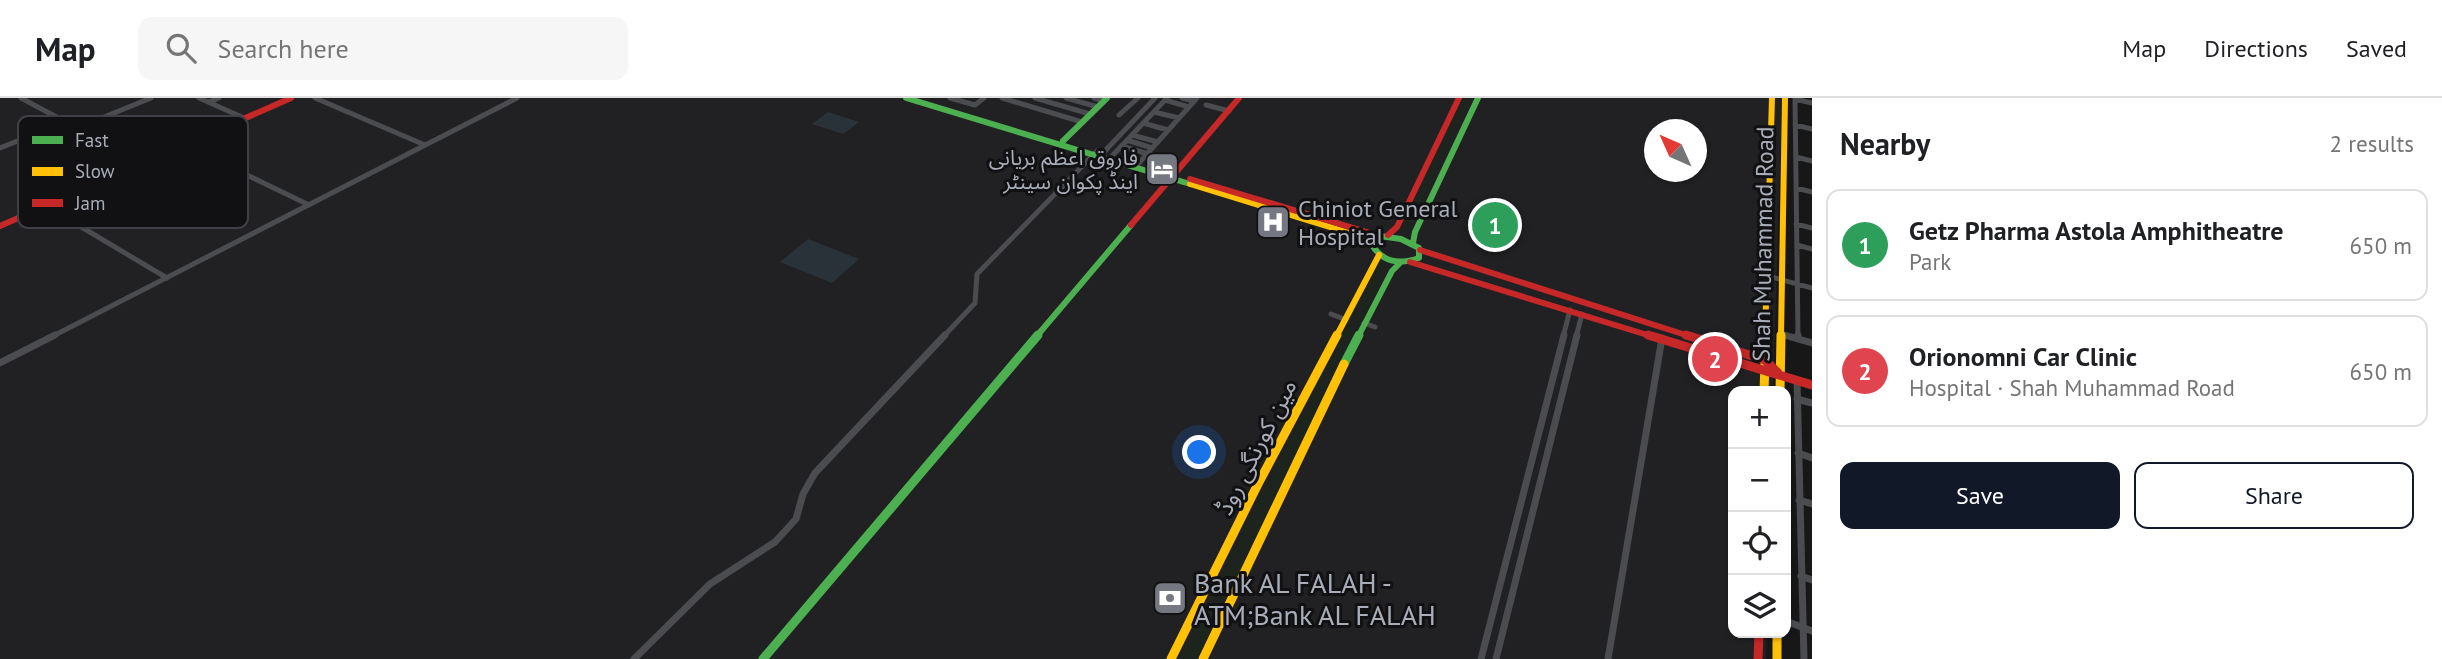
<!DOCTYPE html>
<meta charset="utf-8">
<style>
:root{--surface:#fff;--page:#f6f6f6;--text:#202124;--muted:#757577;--line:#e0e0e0;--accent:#111827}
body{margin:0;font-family:"PT Sans","Noto Sans Arabic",sans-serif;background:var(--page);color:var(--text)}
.controls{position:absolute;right:21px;bottom:21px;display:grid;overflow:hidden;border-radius:14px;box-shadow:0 2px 5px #0004}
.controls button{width:63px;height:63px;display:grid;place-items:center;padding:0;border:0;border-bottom:2px solid var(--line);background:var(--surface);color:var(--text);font:35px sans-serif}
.compass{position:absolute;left:1644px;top:21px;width:63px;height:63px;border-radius:50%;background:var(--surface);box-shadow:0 2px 5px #0004;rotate:315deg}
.you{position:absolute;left:1200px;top:355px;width:24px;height:24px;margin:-18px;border:5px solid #fff;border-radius:50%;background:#1a73e8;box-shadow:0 0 0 10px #1a73e833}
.badge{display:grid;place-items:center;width:46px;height:46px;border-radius:50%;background:var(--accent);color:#fff;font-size:23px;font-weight:700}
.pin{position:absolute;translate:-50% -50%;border:4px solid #fff;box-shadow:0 2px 7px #0006}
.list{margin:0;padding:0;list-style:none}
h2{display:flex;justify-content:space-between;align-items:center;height:91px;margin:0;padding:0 28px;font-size:30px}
h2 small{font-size:23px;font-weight:400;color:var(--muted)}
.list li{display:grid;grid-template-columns:46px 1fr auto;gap:21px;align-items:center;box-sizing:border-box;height:112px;margin:0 14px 14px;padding:0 14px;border:2px solid var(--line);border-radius:14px}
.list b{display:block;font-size:26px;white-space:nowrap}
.list p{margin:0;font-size:23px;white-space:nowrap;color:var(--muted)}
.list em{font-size:23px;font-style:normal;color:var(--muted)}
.actions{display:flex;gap:14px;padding:21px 28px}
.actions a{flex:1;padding:16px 0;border:2px solid var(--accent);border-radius:14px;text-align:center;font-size:24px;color:var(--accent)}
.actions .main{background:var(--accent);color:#fff}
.icon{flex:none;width:38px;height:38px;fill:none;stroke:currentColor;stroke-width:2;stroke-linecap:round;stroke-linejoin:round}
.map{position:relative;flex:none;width:1812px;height:561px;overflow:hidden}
header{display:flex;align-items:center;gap:42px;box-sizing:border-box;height:98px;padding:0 35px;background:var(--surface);border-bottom:2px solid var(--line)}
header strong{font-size:33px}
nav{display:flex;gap:38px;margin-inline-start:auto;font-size:24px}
.search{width:490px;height:63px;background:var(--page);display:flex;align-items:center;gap:18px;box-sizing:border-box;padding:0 24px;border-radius:14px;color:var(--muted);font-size:26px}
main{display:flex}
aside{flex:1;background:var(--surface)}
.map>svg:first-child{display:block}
.built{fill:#212123;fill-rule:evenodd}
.green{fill:#1d241e}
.water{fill:#2a3239}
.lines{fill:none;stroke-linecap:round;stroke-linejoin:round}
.street-far1{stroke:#4b4c50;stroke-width:5}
.street{stroke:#4b4c50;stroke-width:7}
.fast-far1{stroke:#4caf50;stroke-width:6}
.fast{stroke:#4caf50;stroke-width:9}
.slow-far1{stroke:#ffc107;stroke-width:6}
.slow{stroke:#ffc107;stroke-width:9}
.jam-far1{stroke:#c62828;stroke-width:6}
.jam{stroke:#c62828;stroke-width:9}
.labels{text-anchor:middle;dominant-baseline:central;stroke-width:6;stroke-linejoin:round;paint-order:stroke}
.far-poi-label{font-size:21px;fill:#a8adb8;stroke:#111113;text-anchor:end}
.poi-label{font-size:24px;fill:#a8adb8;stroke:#111113;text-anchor:start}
.street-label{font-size:24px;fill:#a8adb8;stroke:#111113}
.near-poi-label{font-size:28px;fill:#a8adb8;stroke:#111113;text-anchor:start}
.key{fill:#111113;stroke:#3e4045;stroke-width:2}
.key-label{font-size:19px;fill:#a8adb8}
</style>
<header>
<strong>Map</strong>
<div class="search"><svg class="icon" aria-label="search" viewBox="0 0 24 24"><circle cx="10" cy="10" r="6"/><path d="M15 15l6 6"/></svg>Search here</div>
<nav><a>Map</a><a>Directions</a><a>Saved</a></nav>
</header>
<main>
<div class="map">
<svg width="1812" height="561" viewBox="0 0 1812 561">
<rect width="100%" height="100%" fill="#171717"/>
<path class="built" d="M0,0H1782L1773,293H1733V535H1767L1766,561H0ZM1654,32H1696V74H1654Z"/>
<path class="green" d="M1463,0H1471L1406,136L1399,133Z
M1380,162L1389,165L1198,561H1179Z"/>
<path class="water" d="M828,14L859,24L843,36L812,26Z
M808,141L859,161L832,185L780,164Z"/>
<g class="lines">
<path class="street-far1" d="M21,0L66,24
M199,0L244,20
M315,0L425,47
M950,0L975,7L984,0
M1002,0L1082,24
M1035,0L1090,16
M1066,0L1098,9
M1094,0L1104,3
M1182,0L1194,3
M1795,0L1798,239
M1795,1L1812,5
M1165,2L1189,9
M209,4L219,0
M1206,7L1229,13
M1154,14L1179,20
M1119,17L1138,0
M1143,25L1168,32
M1795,27L1812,31
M77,30L144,65
M1132,37L1158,44
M1127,42L1152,50
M185,47L309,107
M1121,48L1169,62
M0,50L66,24L77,30L151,0
M1103,55L1155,0
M1112,58L1167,0
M1796,59L1812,63
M1138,66L1197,0
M1796,90L1812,94
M46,108L167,180
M1796,126L1812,130
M1797,147L1812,151
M1768,178L1812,190
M1331,216L1344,221
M1364,225L1375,229
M1781,236L1790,239
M51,239L517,0
M943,239L975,205L977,176L1097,53
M1563,239L1570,212
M1576,239L1582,216"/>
<path class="street" d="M1784,237L1812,245
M1798,237V241
M0,265L55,237
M1797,282L1804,561
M1797,301L1812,305
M1798,355L1812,360
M1799,402L1812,406
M1801,478L1812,482
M1786,523L1812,533
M634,561L710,486L775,444L796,421L803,396L815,375L945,237
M1481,561L1564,237
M1496,561L1577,237
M1608,561L1662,240"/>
<path class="fast-far1" d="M906,0L1190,86
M1063,43L1107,0
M1380,138L1401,141L1419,150V160C1399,167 1381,164 1371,145Z
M1413,145L1415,134L1478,0
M1036,239L1131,127
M1358,239L1392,173L1400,165"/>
<path class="fast" d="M1344,266L1359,237
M763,561L1038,237"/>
<path class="slow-far1" d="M1190,86L1359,138L1371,145
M1336,239L1379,157
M1765,239L1772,0
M1781,239L1785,0"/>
<path class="slow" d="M1764,293L1766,237
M1780,293L1781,237
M1777,535V561
M1171,561L1257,388L1337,237
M1203,561L1344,266"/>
<path class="jam-far1" d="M1190,81L1380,138
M1131,127L1239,0
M0,128L291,0
M1388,137L1397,129L1459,0
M1420,152L1692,239
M1410,164L1654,239"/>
<path class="jam" d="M1648,237L1812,287
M1686,237L1765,262L1778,275
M1758,561L1759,535"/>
</g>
<defs>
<g id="hotel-square" transform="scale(1.75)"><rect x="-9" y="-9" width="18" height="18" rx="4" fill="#757880" stroke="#111113"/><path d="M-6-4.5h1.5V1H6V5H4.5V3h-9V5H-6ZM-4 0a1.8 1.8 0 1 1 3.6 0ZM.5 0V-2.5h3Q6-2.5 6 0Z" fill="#fff"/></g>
<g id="hospital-square" transform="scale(1.75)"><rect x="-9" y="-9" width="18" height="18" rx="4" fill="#757880" stroke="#111113"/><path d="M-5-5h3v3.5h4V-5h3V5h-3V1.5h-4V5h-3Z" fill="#fff"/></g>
<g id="bank-square" transform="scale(1.75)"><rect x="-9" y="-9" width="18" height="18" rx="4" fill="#757880" stroke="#111113"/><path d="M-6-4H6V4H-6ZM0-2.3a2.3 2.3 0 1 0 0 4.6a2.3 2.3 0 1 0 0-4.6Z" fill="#fff"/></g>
</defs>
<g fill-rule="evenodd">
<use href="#hotel-square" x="1162" y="71"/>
<use href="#hospital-square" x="1273" y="124"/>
<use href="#bank-square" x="1170" y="500"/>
</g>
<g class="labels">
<g class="far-poi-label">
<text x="1138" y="59">فاروق اعظم بریانی<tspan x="1138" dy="24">اینڈ پکوان سینٹر</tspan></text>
</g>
<g class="poi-label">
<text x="1298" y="110">Chiniot General<tspan x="1298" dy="28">Hospital</tspan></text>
</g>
<g class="street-label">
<text transform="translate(1763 146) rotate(-89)">Shah Muhammad Road</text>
<text transform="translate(1256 349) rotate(-63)">مین کورنگی روڈ</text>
</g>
<g class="near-poi-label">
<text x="1194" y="484">Bank AL FALAH -<tspan x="1194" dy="32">ATM;Bank AL FALAH</tspan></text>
</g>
</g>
<rect x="18" y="18" width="230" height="112" rx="10" class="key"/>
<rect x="32" y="38" width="31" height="8" fill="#4caf50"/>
<rect x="32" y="69" width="31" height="9" fill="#ffc107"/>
<rect x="32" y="101" width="31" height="8" fill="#c62828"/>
<g class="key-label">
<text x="75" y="49">Fast</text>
<text x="75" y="80">Slow</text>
<text x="75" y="112">Jam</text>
</g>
</svg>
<div class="controls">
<button>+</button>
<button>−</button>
<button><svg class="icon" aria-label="locate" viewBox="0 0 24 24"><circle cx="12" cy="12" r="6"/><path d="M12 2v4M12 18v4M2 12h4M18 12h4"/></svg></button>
<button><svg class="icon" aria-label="layers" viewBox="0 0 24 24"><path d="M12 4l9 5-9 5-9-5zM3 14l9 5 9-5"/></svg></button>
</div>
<svg class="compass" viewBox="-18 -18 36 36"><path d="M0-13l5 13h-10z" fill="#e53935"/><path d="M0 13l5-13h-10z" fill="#757577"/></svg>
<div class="you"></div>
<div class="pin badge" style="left:1495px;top:127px;background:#2e9e5b">1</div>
<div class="pin badge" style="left:1715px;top:261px;background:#e0444e">2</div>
</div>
<aside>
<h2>Nearby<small>2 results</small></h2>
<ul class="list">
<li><span class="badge" style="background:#2e9e5b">1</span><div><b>Getz Pharma Astola Amphitheatre</b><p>Park</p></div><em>650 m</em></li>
<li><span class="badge" style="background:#e0444e">2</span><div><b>Orionomni Car Clinic</b><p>Hospital · Shah Muhammad Road</p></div><em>650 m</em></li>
</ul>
<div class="actions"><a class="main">Save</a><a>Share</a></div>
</aside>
</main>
